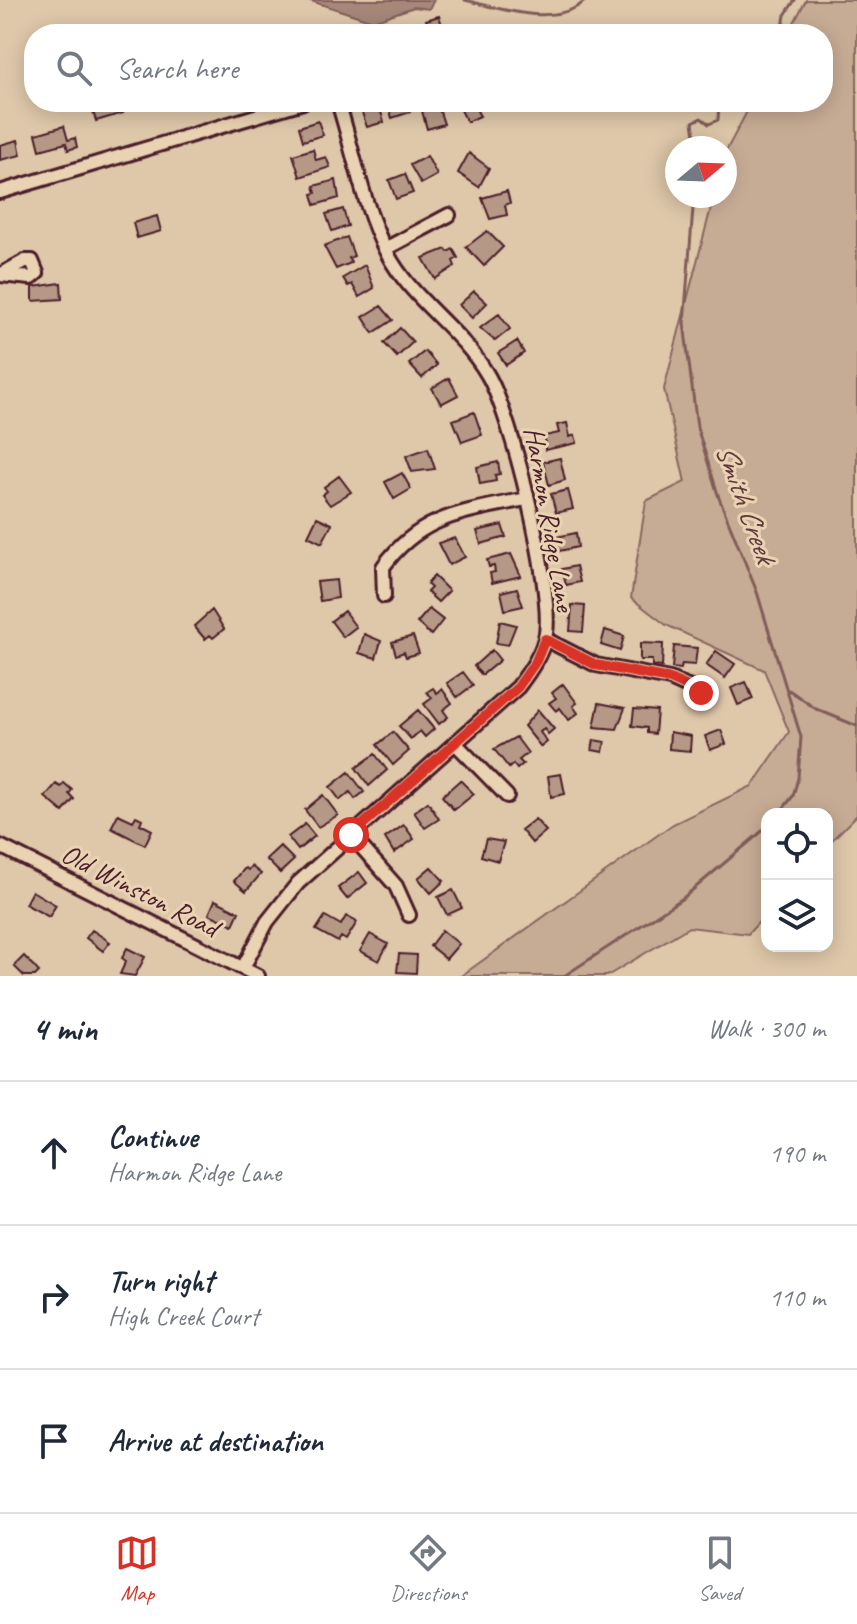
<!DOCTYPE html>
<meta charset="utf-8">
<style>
:root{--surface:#fff;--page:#f6f6f7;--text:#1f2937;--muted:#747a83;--line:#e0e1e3;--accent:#d93025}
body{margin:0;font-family:Caveat,sans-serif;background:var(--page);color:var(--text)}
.controls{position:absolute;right:24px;bottom:24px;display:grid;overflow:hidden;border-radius:16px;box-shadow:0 4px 20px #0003}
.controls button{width:72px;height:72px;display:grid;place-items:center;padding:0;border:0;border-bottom:2px solid var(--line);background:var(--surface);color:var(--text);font:40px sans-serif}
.compass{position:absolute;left:665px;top:136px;width:72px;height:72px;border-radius:50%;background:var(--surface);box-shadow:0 4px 20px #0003;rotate:71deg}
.stop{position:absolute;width:24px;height:24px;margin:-18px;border:6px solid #d93025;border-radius:50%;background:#fff}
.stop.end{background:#d93025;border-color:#fff;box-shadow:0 2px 8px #0008}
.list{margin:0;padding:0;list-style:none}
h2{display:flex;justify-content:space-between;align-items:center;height:104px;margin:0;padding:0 32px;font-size:34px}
h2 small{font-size:26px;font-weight:400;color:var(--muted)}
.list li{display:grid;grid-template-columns:52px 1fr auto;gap:24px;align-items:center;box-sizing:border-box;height:144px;padding:0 32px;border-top:2px solid var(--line)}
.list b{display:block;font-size:30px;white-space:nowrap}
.list p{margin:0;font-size:26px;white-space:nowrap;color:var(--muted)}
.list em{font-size:26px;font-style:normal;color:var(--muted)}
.icon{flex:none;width:44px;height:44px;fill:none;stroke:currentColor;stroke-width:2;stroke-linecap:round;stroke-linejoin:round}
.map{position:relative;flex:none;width:857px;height:976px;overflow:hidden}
.search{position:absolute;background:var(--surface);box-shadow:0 4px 20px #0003;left:24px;right:24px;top:24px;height:88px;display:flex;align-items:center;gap:20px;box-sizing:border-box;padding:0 28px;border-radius:32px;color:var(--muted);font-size:30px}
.sheet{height:536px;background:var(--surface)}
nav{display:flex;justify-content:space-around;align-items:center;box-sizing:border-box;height:112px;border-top:2px solid var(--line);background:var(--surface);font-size:22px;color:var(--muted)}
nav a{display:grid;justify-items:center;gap:4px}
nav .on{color:var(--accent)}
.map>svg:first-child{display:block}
.green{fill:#c7ac95;stroke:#886660;stroke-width:2}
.water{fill:#a6877a;stroke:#815d5a;stroke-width:2}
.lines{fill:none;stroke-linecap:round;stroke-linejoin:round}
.stream{stroke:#815d5a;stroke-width:3}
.building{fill:#b59986;stroke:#4a1f2b;stroke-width:2}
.minor-casing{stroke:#4a1f2b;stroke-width:18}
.minor{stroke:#e9d3b2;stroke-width:12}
.route{stroke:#d93025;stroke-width:10}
.labels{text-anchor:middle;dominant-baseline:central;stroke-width:6;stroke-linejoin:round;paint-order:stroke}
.street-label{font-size:28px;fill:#4a1f2b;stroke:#e9d3b2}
.water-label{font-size:30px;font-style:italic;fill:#61393f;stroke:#e9d3b2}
</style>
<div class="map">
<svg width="857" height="976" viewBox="0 0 857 976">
<rect width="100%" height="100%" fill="#dfc8aa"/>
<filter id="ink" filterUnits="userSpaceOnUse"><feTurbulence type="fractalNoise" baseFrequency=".0125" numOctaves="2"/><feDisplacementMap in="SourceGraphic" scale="16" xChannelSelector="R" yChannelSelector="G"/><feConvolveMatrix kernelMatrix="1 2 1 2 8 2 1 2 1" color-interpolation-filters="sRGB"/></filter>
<g filter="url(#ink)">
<path class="green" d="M806,0H857V815L827,845V814H767V913L748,934L689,927L607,976H461L673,824L752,786L789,732L764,670L666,625L631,598L646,501L685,482L664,389L714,196H725L726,151L752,102H823V34H788Z"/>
<path class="water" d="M308,0H434L429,9L414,7L373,21Z"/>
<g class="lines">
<path class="stream" d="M465,0C500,9 557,28 586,0
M782,34L785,15L795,0
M703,148L695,135L693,122L701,118L709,124L718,120L719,102
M694,196L684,323L697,427L719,498L757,592L801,737L798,778L793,796L779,814
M789,690L816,709L857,726
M564,976L683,898L767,827"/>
</g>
<path class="building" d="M439,16L445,34H431L426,20Z
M413,24L417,34H402L400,28Z
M103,102H119L123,113L96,121L91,105Z
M378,102L384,122L367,127L360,107Z
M387,102H407L410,112L392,118Z
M462,102H472L480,116L467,122L458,104Z
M437,103L444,124L427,129L422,111Z
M318,121L323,135L303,141L299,127Z
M64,126L68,140L75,138L77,147L68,150L66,143L40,150L36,134Z
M18,140L21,155L0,160V145Z
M313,149L316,160L326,157L330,167L300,177L293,155Z
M469,153L489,168L479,187L458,173Z
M427,156L437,175L421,184L410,165Z
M405,174L413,193L396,199L389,180Z
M336,180L339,198L315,205L312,194L316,193L314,186Z
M507,191L510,203L505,205L507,215L490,219L482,198Z
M343,209L348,226L332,231L326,214Z
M157,216L161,231L137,238L133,223Z
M487,231L503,247L484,266L466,247Z
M347,237L354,256L349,258L351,263L336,269L324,246Z
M446,249L448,252L453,249L458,258L453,261L455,266L435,279L423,258Z
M365,265L374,288L359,297L352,284L348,286L343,278Z
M61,283L62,299L33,301V287Z
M474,291L487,303L472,318L459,305Z
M381,306L393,320L373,333L363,317Z
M499,314L510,329L495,341L480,328Z
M400,328L413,342L397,357L384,343Z
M517,341L524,353L506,365L498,353Z
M425,351L437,365L422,378L409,364Z
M449,378L458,395L441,404L432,388Z
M474,412L482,435L462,442L453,420Z
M567,423L570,437L575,435L577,443L545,450V436L559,433L557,425Z
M428,448L435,469L412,472L406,456Z
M560,458L565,480L549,485L543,462Z
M498,462L500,474L495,475L496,481L480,484L477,467Z
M402,473L411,489L394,499L385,482Z
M339,476L351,492L330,505L322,495L327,491L324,487Z
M568,490L573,509L556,513L551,494Z
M317,517L332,524L322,543L308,536Z
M502,525L506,537L481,544L477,531Z
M576,533L578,547L559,551L556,537Z
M455,538L465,557L449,565L438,543Z
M511,554L521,576L492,583L490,573L495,572L494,566L489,567L487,560Z
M576,566L580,582L566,585L562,569Z
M434,576L449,591L438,602L427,592L431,588L427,584Z
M336,580L338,598L320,601L317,582Z
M517,588L523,606L505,610L501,592Z
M572,605L585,606L583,632L570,631Z
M429,609L443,620L431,635L417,623Z
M212,610L224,629L213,638L210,635L205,639L194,626Z
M344,611L356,627L343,637L331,621Z
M500,621L516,625L508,645L496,643Z
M605,630L624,636L620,651L601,645Z
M364,634L381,641L376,658L359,653Z
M413,636L419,653L406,657L404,652L396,655L392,642Z
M640,643L663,644L662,667L652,666V660H640Z
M674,646L697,648L695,665L682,664L681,669L672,668Z
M492,650L500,660L482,675L474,666Z
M716,651L735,664L725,678L706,665Z
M463,672L473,685L457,697L447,683Z
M746,682L753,699L738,705L731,688Z
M563,684L577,703L573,706L578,713L569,720L560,708L556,711L549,703L556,698L552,693Z
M433,688L437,693L442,689L452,703L443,710L448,717L439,724L424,704L432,698L427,692Z
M599,703L625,708L617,729L594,727Z
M634,709L657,711L655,734L647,733V728L632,726Z
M418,710L434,729L425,737L420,731L411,739L399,726Z
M538,710L554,729L548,734L544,729L540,732L547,742L541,747L524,726Z
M721,730L726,744L710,750L705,736Z
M393,732L409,751L393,765L377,745Z
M670,732L691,736L690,751L669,749Z
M516,737L528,753L519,760L523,764L517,769L513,764L509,768L494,749Z
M594,740L605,742L603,752L592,750Z
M375,754L387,770L369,786L356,768Z
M349,772L364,792L355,799L350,792L340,800L330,787Z
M561,774L565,794L551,797L548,776Z
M460,780L474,794L454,810L442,796Z
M64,783L72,790L69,794L74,799L63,812L45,797L56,784L61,787Z
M323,795L338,815L318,827L305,810Z
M428,802L439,819L425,828L414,812Z
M118,814L133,821L136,816L142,819L140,824L152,830L145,845L111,828Z
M535,819L546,831L532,843L521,830Z
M305,824L315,836L298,850L288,837Z
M404,825L414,839L394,853L385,838Z
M486,839L504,842L498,861L481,856Z
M280,846L294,860L280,873L266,859Z
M251,866L261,874L246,891L234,881L245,868L248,870Z
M431,867L444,881L431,893L418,878Z
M359,872L367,883L347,899L338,888Z
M453,890L462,908L447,915L438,897Z
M32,891L56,905L49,917L25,904Z
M215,900L239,912L233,925L209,914Z
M325,916L341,925L346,916L357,922L346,940L341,937L338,942L316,930Z
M92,930L110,942L103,951L86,938Z
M442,930L459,944L446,959L430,946Z
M370,934L388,944L379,961L360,951Z
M127,948L145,957L135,976L120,974L126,961L122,958Z
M399,954L417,955L416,973L397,972Z
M24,956L39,972L35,976H24L14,966Z"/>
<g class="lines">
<g class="minor-casing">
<path id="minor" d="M0,192L303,102
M385,249L449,215
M25,261H32L37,273L31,278L0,275Z
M384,596L383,567C421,514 466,512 526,499
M545,639L596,665L670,679L701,693
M455,743L507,796
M351,835L396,886L409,915
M0,846L258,976
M243,968L267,922L298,883L518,687C530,671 543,653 546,633C553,587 512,415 487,374C460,328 412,301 387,253C364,210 353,149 338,102"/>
</g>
<use href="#minor" class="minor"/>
</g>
</g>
<g class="lines" filter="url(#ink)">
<path class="route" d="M351,835L518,687L536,661L545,639L596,665L670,679L701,693"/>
</g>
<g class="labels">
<g class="street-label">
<text transform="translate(550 519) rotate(80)">Harmon Ridge Lane</text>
<text transform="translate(140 890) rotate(27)">Old Winston Road</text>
</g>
<g class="water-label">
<text transform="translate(746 503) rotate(70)">Smith Creek</text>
</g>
</g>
</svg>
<div class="controls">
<button><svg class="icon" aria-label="locate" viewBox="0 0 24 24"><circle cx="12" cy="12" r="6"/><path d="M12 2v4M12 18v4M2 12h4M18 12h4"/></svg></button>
<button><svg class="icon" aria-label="layers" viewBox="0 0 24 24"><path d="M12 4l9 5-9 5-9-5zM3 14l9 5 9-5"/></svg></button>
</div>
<svg class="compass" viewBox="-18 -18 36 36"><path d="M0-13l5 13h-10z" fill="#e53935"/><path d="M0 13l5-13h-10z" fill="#747a83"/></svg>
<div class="stop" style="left:351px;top:835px"></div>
<div class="stop end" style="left:701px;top:693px"></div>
<div class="search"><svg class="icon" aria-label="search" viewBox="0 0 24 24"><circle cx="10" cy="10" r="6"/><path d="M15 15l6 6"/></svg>Search here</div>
</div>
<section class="sheet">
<h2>4 min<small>Walk · 300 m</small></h2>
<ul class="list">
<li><svg class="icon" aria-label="ahead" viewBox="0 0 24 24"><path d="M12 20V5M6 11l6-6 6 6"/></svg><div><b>Continue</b><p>Harmon Ridge Lane</p></div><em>190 m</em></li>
<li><svg class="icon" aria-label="right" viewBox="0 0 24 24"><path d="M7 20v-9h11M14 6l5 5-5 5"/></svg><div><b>Turn right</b><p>High Creek Court</p></div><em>110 m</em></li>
<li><svg class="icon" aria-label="arrive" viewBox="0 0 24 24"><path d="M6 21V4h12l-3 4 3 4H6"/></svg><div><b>Arrive at destination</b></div></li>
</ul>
</section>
<nav>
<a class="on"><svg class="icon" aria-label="map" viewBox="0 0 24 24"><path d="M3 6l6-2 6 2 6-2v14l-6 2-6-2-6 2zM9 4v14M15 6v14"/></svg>Map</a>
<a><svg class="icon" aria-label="directions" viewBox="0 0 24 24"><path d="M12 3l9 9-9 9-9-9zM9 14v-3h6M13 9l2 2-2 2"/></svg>Directions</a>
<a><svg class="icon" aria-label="saved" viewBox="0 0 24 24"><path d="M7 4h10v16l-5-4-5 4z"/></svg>Saved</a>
</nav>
